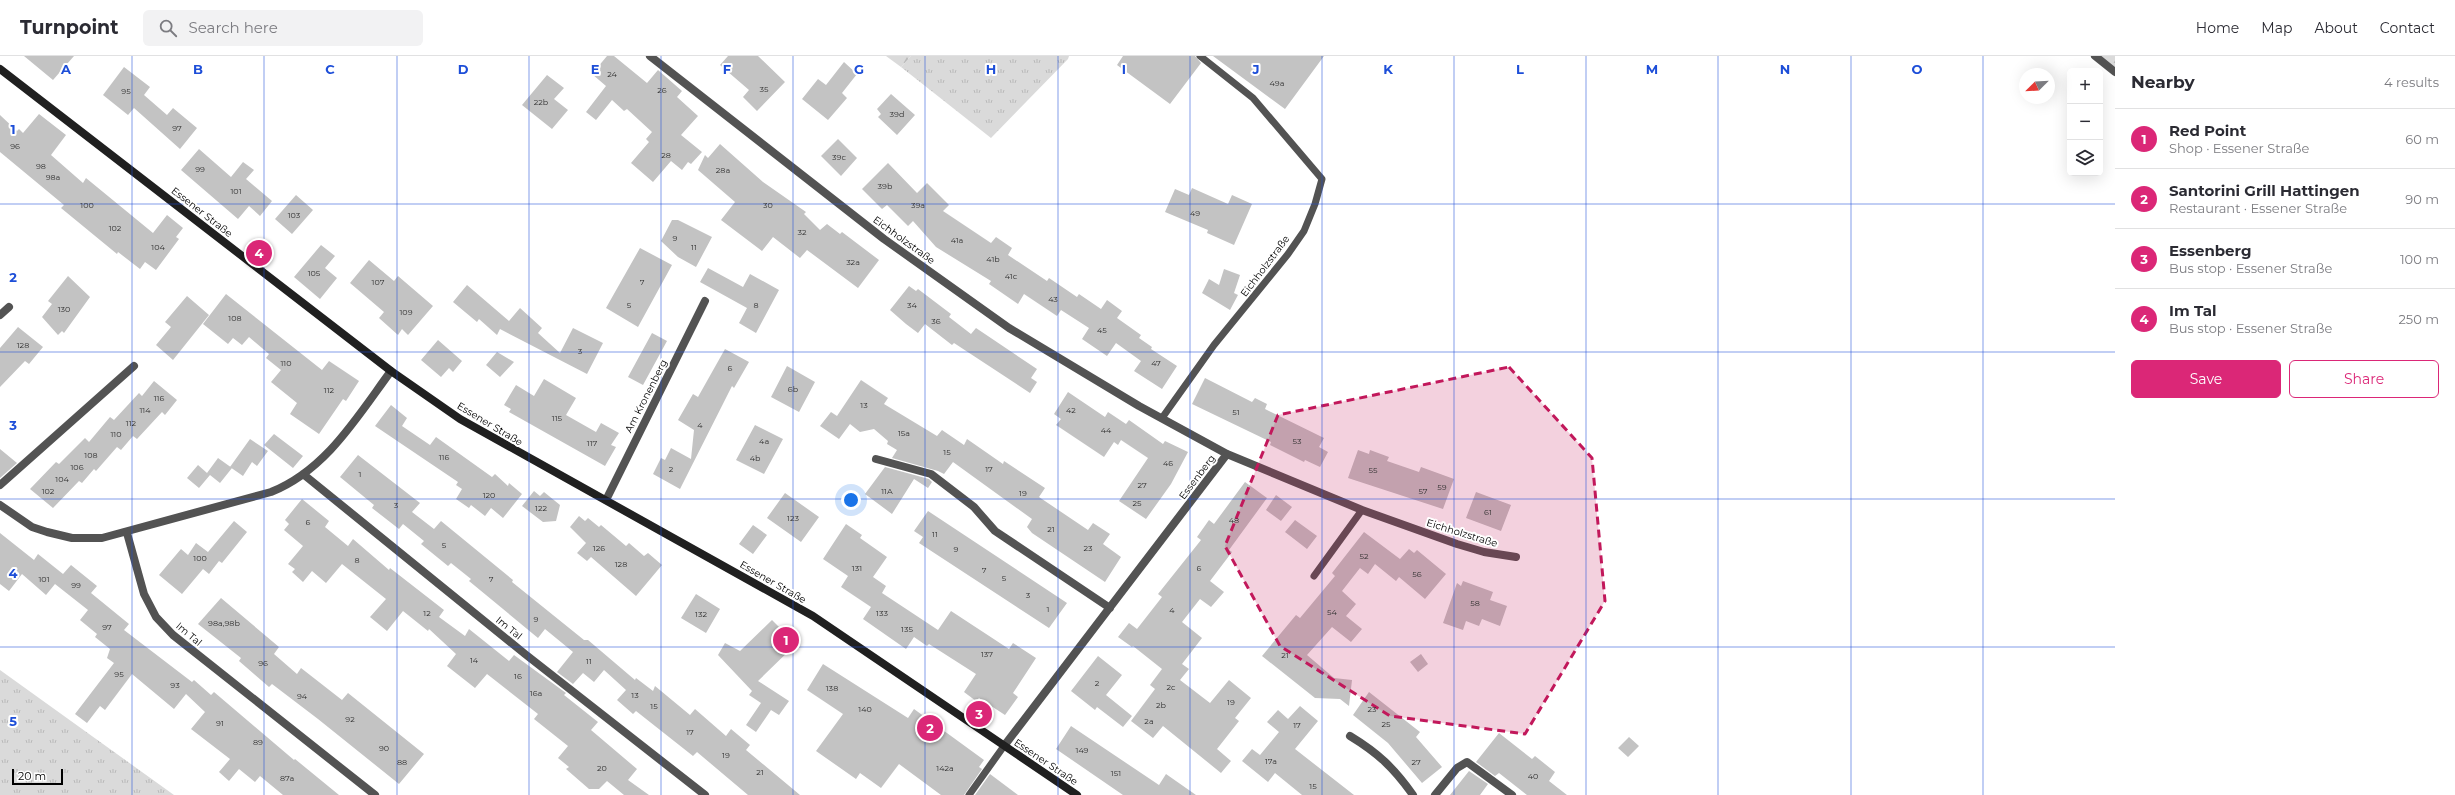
<!DOCTYPE html>
<meta charset="utf-8">
<style>
:root{--surface:#fff;--page:#f2f2f3;--text:#2b2b33;--muted:#7c7c81;--line:#e1e1e2;--accent:#db2777}
body{margin:0;font-family:Montserrat,sans-serif;background:var(--page);color:var(--text)}
.controls{position:absolute;right:12px;top:12px;display:grid;overflow:hidden;border-radius:6px;box-shadow:0 4px 16px #0002}
.controls button{width:36px;height:36px;display:grid;place-items:center;padding:0;border:0;border-bottom:1px solid var(--line);background:var(--surface);color:var(--text);font:20px sans-serif}
.compass{position:absolute;left:2019px;top:12px;width:36px;height:36px;border-radius:50%;background:var(--surface);box-shadow:0 4px 16px #0002;rotate:246deg}
.scale{position:absolute;left:12px;bottom:10px;width:51px;box-sizing:border-box;padding-left:4px;border:2px solid #000;border-top:0;font-size:11px;line-height:14px;white-space:nowrap;color:#000;-webkit-text-stroke:3px #fff;paint-order:stroke}
.you{position:absolute;left:851px;top:444px;width:14px;height:14px;margin:-10px;border:3px solid #fff;border-radius:50%;background:#1a73e8;box-shadow:0 0 0 6px #1a73e833}
.badge{display:grid;place-items:center;width:26px;height:26px;border-radius:50%;background:var(--accent);color:#fff;font-size:13px;font-weight:700}
.pin{position:absolute;translate:-50% -50%;border:2px solid #fff;box-shadow:0 1px 4px #0006}
.list{margin:0;padding:0;list-style:none}
h2{display:flex;justify-content:space-between;align-items:center;height:52px;margin:0;padding:0 16px;font-size:17px}
h2 small{font-size:13px;font-weight:400;color:var(--muted)}
.list li{display:grid;grid-template-columns:26px 1fr auto;gap:12px;align-items:center;box-sizing:border-box;height:60px;padding:0 16px;border-top:1px solid var(--line)}
.list b{display:block;font-size:15px;white-space:nowrap}
.list p{margin:0;font-size:13px;white-space:nowrap;color:var(--muted)}
.list em{font-size:13px;font-style:normal;color:var(--muted)}
.actions{display:flex;gap:8px;padding:12px 16px}
.actions a{flex:1;padding:9px 0;border:1px solid var(--accent);border-radius:6px;text-align:center;font-size:14px;color:var(--accent)}
.actions .main{background:var(--accent);color:#fff}
.icon{flex:none;width:22px;height:22px;fill:none;stroke:currentColor;stroke-width:2;stroke-linecap:round;stroke-linejoin:round}
.map{position:relative;flex:none;width:2115px;height:739px;overflow:hidden}
header{display:flex;align-items:center;gap:24px;box-sizing:border-box;height:56px;padding:0 20px;background:var(--surface);border-bottom:1px solid var(--line)}
header strong{font-size:19px}
nav{display:flex;gap:22px;margin-inline-start:auto;font-size:14px}
.search{width:280px;height:36px;background:var(--page);display:flex;align-items:center;gap:10px;box-sizing:border-box;padding:0 14px;border-radius:6px;color:var(--muted);font-size:15px}
main{display:flex}
aside{flex:1;background:var(--surface)}
.map>svg:first-child{display:block}
.grass{fill:url(#grass-tufts)}
.forest{fill:url(#forest-firs)}
.building{fill:#c3c3c3}
.lines{fill:none;stroke-linecap:round;stroke-linejoin:round}
.lane{stroke:#535353;stroke-width:7}
.street{stroke:#535353;stroke-width:8}
.secondary{stroke:#202020;stroke-width:8}
.marked{fill:#c2185b;fill-opacity:0.2;stroke:#c2185b;stroke-width:3;stroke-dasharray:8 5;stroke-linejoin:round}
.grid{fill:none;stroke:#1d4ed8;stroke-width:1;stroke-opacity:0.55}
.labels{text-anchor:middle;dominant-baseline:central;stroke-width:4;stroke-linejoin:round;paint-order:stroke}
.number-label{font-size:8px;fill:#313131}
.street-label{font-size:10px;fill:#000;stroke:#fff}
.grid-label{font-size:13px;text-anchor:middle;font-weight:bold;fill:#1d4ed8;stroke:#fff;stroke-width:4;stroke-linejoin:round;paint-order:stroke}
</style>
<header>
<strong>Turnpoint</strong>
<div class="search"><svg class="icon" aria-label="search" viewBox="0 0 24 24"><circle cx="10" cy="10" r="6"/><path d="M15 15l6 6"/></svg>Search here</div>
<nav><a>Home</a><a>Map</a><a>About</a><a>Contact</a></nav>
</header>
<main>
<div class="map">
<svg width="2115" height="739" viewBox="0 0 2115 739">
<defs>
<pattern id="grass-tufts" width="24" height="20" patternUnits="userSpaceOnUse"><rect width="24" height="20" fill="#dadada"/><path d="M3 7l-1-3M5 7V3M7 7l1-3M15 17l-1-3M17 17v-4M19 17l1-3" fill="none" stroke="#b9b9b9"/></pattern>
<pattern id="forest-firs" width="22" height="20" patternUnits="userSpaceOnUse"><rect width="22" height="20" fill="#dadada"/><path d="M5 1l3.5 6h-7zM16 11l3.5 6h-7z" fill="#b9b9b9"/></pattern>
</defs>
<rect width="100%" height="100%" fill="#fff"/>
<path class="grass" d="M911,0H1069L1068,3L991,82L901,11Z
M0,614L174,739H0Z"/>
<path class="forest" d="M886,0H911L901,11Z
M2097,0H2115V13Z"/>
<path class="building" d="M24,0H74L53,24Z
M607,0H614L647,27L658,14L682,35L677,41L698,60L681,79L702,96L691,108L688,106L682,114L671,105L653,126L631,107L649,86L646,83L652,76L627,53L624,55L612,44L596,64L586,56L606,30L592,18Z
M728,0H758L785,26L757,55L743,41L749,34L720,9Z
M1123,0H1195L1201,7L1170,48L1117,9Z
M1213,0H1324L1285,53Z
M844,6L857,18L842,37L847,42L828,64L802,43L818,23L826,29Z
M124,11L150,31L144,39L167,59L173,52L197,72L180,93L134,52L128,59L103,39Z
M547,19L564,32L554,43L568,54L552,73L522,49Z
M891,38L915,59L897,79L878,61L881,58L877,53Z
M39,58L66,79L51,99L83,127L86,122L153,177L167,159L183,172L176,181L179,183L156,214L145,206L140,213L118,196L117,198L61,152L64,149L0,96V59L17,75L19,73L23,77Z
M838,83L857,102L841,120L821,100Z
M720,88L763,126L806,156L804,158L820,174L827,168L840,178L842,176L879,204L858,232L807,194L800,202L773,181L762,195L721,164L735,146L698,114L705,99L708,102Z
M199,93L231,121L243,106L254,114L246,123L272,145L260,160L249,150L238,163L181,114Z
M888,107L917,137L927,127L949,149L943,155L991,187L996,181L1012,192L1008,199L1047,225L1049,222L1077,241L1079,238L1101,253L1107,244L1122,255L1117,262L1141,279L1139,282L1152,291L1151,293L1177,310L1162,333L1134,315L1141,305L1116,287L1107,300L1082,283L1089,272L1061,254L1057,260L1024,238L1018,248L989,228L991,225L936,191L913,165L908,170L887,149L882,153L862,133Z
M1192,132L1228,148L1232,139L1252,148L1234,189L1207,177L1208,174L1165,156L1175,133L1189,139Z
M296,139L313,154L292,178L275,163Z
M672,164H678L712,181L696,211L678,201L661,185Z
M321,189L335,200L325,212L337,222L320,243L294,221Z
M640,192L672,209L638,271L606,252Z
M369,204L394,225L398,220L433,250L408,279L402,273L398,279L379,262L384,256L350,227Z
M708,212L743,231L750,218L779,234L756,277L739,267L747,252L700,226Z
M1224,213L1240,219L1234,237L1238,239L1230,254L1202,237L1209,223L1219,229Z
M68,220L90,241L64,277L62,275L58,279L42,261L52,248L48,245Z
M467,229L509,265L520,252L542,272L538,277L560,297L573,272L603,287L587,318L500,273L497,279L479,263L477,266L453,246Z
M909,230L916,235L918,233L951,258L949,261L971,278L976,272L1037,313L1031,322L1037,326L1030,337L954,287L952,289L925,268L918,277L906,268L890,254Z
M226,238L322,314L329,305L359,325L346,345L343,343L319,378L290,358L297,347L271,326L281,314L266,302L269,298L249,281L242,289L233,282L228,288L203,268Z
M187,240L209,259L173,304L156,289L171,271L165,266Z
M18,271L43,291L29,308L25,305L0,331V292Z
M652,277L667,285L643,329L628,321Z
M438,284L462,305L453,316L449,312L441,321L421,304Z
M725,293L749,306L734,332L732,330L680,433L653,418L661,402L665,404L671,392L691,403L694,374L678,364L693,338L698,341Z
M497,296L514,306L500,321L486,309Z
M787,310L815,326L799,356L771,341Z
M1205,322L1252,346L1255,342L1267,348L1265,353L1324,382L1319,391L1328,396L1320,411L1305,404L1304,406L1270,389L1271,386L1192,348Z
M544,323L576,342L566,359L596,376L601,367L619,377L611,389L616,391L605,410L509,356L511,353L504,349L516,329L534,340Z
M861,324L888,342L884,348L937,380L942,374L964,389L967,383L1003,408L1004,405L1045,432L1039,441L1088,474L1093,467L1110,478L1103,488L1121,501L1105,526L1032,477L1027,471L1032,463L953,406L944,418L938,415L892,402L897,394L887,388L888,385L874,373L860,376L850,368L839,383L820,370L831,356L837,360Z
M154,325L177,344L165,359L162,356L137,383L133,380L121,394L117,391L96,415L94,413L82,427L79,425L53,452L30,433L56,406L59,408L85,382L89,386L110,361L114,364L139,337L142,340Z
M1068,336L1105,361L1108,356L1126,368L1129,364L1163,388L1165,385L1188,396L1171,428L1146,463L1119,445L1148,402L1121,384L1118,389L1114,386L1104,401L1056,369L1061,363L1054,358Z
M391,349L407,362L402,370L430,389L436,381L492,421L495,418L508,430L509,427L522,438L503,462L491,452L485,460L471,449L469,452L456,443L462,433L456,429L458,426L375,370Z
M755,369L783,383L764,418L736,404Z
M274,378L303,400L293,412L264,389Z
M250,383L268,395L257,410L252,406L243,420L230,411Z
M0,393L17,407L0,422Z
M1358,394L1369,398L1370,394L1389,401L1387,405L1419,416L1421,411L1454,423L1443,453L1348,422Z
M358,399L420,447L412,456L434,473L441,465L513,524L512,526L584,584H588L635,624L636,622L653,635L655,630L690,659L695,653L726,680L731,673L750,689L746,694L800,739H748L697,696L693,700L636,655L633,658L617,644L626,634L604,614L594,626L583,617L573,628L557,616L573,596L545,573L538,582L469,525L471,523L451,507L448,510L421,488L424,485L403,468L399,473L372,452L374,449L340,421Z
M218,402L232,412L220,427L210,419L199,432L187,422L198,409L207,417Z
M885,411L929,423L932,426L928,432L914,423L892,458L865,438Z
M1245,426L1267,442L1229,494L1232,496L1210,525L1224,536L1211,551L1200,543L1182,566L1202,582L1182,608L1189,613L1180,624L1210,647L1229,624L1251,642L1235,662L1239,665L1217,693L1231,705L1221,717L1163,670L1153,682L1131,665L1155,633L1150,629L1162,613L1133,590L1132,591L1118,581L1129,567L1137,573L1162,541L1158,538L1201,484L1197,481L1209,464L1214,468Z
M534,435L540,440L544,436L560,449L556,465L543,466L522,450Z
M1476,436L1511,449L1501,475L1466,462Z
M785,437L819,461L801,486L767,462Z
M1276,439L1292,451L1281,465L1266,454Z
M302,443L329,465L325,471L348,490L353,483L389,514L390,512L444,554L439,561L465,580L469,573L509,605L514,599L566,637L564,639L598,666L591,674L637,713L628,724L649,739H624L607,725L599,733H589L566,713L569,711L558,702L568,690L534,663L538,658L487,618L475,632L447,610L456,598L429,573L428,575L403,555L387,575L370,561L386,543L342,508L326,527L312,515L303,526L292,516L295,513L288,508L303,490L284,474L289,468L285,464Z
M928,455L1067,547L1049,572L919,487L923,481L914,475Z
M579,460L585,465L588,462L599,471L601,469L626,490L629,487L644,500L648,497L662,509L636,540L591,501L587,505L577,497L586,487L570,471Z
M1295,464L1317,480L1307,493L1285,476Z
M234,465L247,476L222,507L219,505L209,518L203,513L182,538L159,519L181,493L188,499L196,487L208,496Z
M846,468L862,479L860,482L887,501L873,521L886,530L882,537L938,574L951,555L1009,593L1013,587L1036,602L1013,637L1018,641L1005,659L979,642L976,645L964,636L976,618L929,588L927,590L914,581L906,593L863,563L871,551L841,531L848,520L823,503Z
M753,469L767,479L753,498L739,488Z
M1364,476L1400,503L1409,493L1414,497L1417,494L1446,518L1425,543L1399,521L1396,525L1375,508L1368,518L1360,512L1342,535L1356,548L1346,560L1362,573L1351,586L1332,571L1307,599L1334,622L1352,624L1349,650L1340,643L1315,642L1262,600L1296,559L1300,562L1335,520L1332,517Z
M0,477L34,504L38,498L63,518L71,509L97,530L91,537L129,568L124,574L192,626L194,624L211,639L214,636L294,704L295,703L339,739H283L260,720L255,726L239,713L229,725L219,716L230,703L191,673L205,656L186,638L174,653L132,618L105,654L100,650L87,667L75,658L114,607L107,602L110,593L95,581L97,578L80,564L88,554L55,528L46,539L22,518L9,535L0,528Z
M1463,525L1493,536L1490,544L1507,550L1500,570L1482,563L1479,570L1466,565L1463,574L1443,567L1457,527L1461,530Z
M696,538L720,553L706,577L681,562Z
M221,542L279,591L274,598L297,618L301,612L342,644L348,637L424,698L399,728L318,663L272,628L269,631L239,605L241,602L198,568Z
M772,564L796,588L758,625L789,645L779,659L771,654L756,676L746,669L761,647L749,639L752,635L718,599L725,587L740,595Z
M1421,598L1428,608L1418,616L1410,606Z
M1098,600L1122,619L1106,639L1132,660L1123,671L1097,651L1095,654L1071,635Z
M823,608L908,662L914,653L984,704L979,711L982,713L964,739H941L899,708L881,732L860,717L856,723L816,695L843,658L807,634Z
M1369,636L1420,676L1416,681L1442,711L1422,727L1388,687L1353,659Z
M1300,650L1318,665L1295,693L1354,739H1302L1275,717L1268,726L1242,705L1252,693L1260,699L1279,676L1267,666L1278,654L1288,663Z
M1071,670L1159,729L1166,718L1196,739H1123L1056,693Z
M1499,677L1532,703L1535,700L1555,716L1549,725L1567,739H1527L1499,717L1495,720L1476,706Z
M1629,681L1639,690L1628,701L1618,692Z
M1469,715L1488,728L1480,739H1450Z
M990,718L1018,739H975Z"/>
<g class="lines">
<path class="lane" d="M1162,362L1214,289L1288,198L1304,175L1315,148L1322,123L1253,42L1200,0
M1314,520L1362,454
M969,739L1004,690"/>
<path class="street" d="M650,0L884,183L1009,272L1139,350L1227,398L1362,454L1457,488L1484,496L1516,501
M2095,0L2115,16
M0,259L9,251
M876,403L931,418L974,451L995,475L1110,552
M303,418L525,598L705,739
M0,429L134,310
M606,444L705,245
M0,449L32,471L47,476L72,482H102L271,436C326,414 357,361 391,315
M127,477L144,538L156,561L173,579L375,739
M1350,680C1378,697 1394,712 1413,739
M1004,690L1227,398
M1435,739L1457,712L1467,706L1512,739"/>
<path class="secondary" d="M0,13L391,315L460,363L813,560L1077,739"/>
</g>
<path class="marked" d="M1509,311L1592,402L1605,545L1525,678L1390,660L1280,590L1225,490L1278,359Z"/>
<path class="grid" d="M132,0V739M264,0V739M397,0V739M529,0V739M661,0V739M793,0V739M925,0V739M1058,0V739M1190,0V739M1322,0V739M1454,0V739M1586,0V739M1718,0V739M1851,0V739M1983,0V739M0,148H2115M0,296H2115M0,443H2115M0,591H2115"/>
<g class="labels">
<g class="number-label">
<text x="612" y="18">24</text>
<text x="1277" y="27">49a</text>
<text x="764" y="33">35</text>
<text x="662" y="34">26</text>
<text x="126" y="35">95</text>
<text x="541" y="46">22b</text>
<text x="897" y="58">39d</text>
<text x="177" y="72">97</text>
<text x="15" y="90">96</text>
<text x="666" y="99">28</text>
<text x="839" y="101">39c</text>
<text x="41" y="110">98</text>
<text x="200" y="113">99</text>
<text x="723" y="114">28a</text>
<text x="53" y="121">98a</text>
<text x="885" y="130">39b</text>
<text x="236" y="135">101</text>
<text x="87" y="149">100</text>
<text x="768" y="149">30</text>
<text x="918" y="149">39a</text>
<text x="1195" y="157">49</text>
<text x="294" y="159">103</text>
<text x="115" y="172">102</text>
<text x="802" y="176">32</text>
<text x="675" y="182">9</text>
<text x="957" y="184">41a</text>
<text x="158" y="191">104</text>
<text x="694" y="191">11</text>
<text x="993" y="203">41b</text>
<text x="853" y="206">32a</text>
<text x="314" y="217">105</text>
<text x="1011" y="220">41c</text>
<text x="378" y="226">107</text>
<text x="642" y="226">7</text>
<text x="1053" y="243">43</text>
<text x="629" y="249">5</text>
<text x="756" y="249">8</text>
<text x="912" y="249">34</text>
<text x="64" y="253">130</text>
<text x="406" y="256">109</text>
<text x="235" y="262">108</text>
<text x="936" y="265">36</text>
<text x="1102" y="274">45</text>
<text x="23" y="289">128</text>
<text x="580" y="295">3</text>
<text x="286" y="307">110</text>
<text x="1156" y="307">47</text>
<text x="730" y="312">6</text>
<text x="793" y="333">6b</text>
<text x="329" y="334">112</text>
<text x="159" y="342">116</text>
<text x="864" y="349">13</text>
<text x="145" y="354">114</text>
<text x="1071" y="354">42</text>
<text x="1236" y="356">51</text>
<text x="557" y="362">115</text>
<text x="131" y="367">112</text>
<text x="700" y="369">4</text>
<text x="1106" y="374">44</text>
<text x="904" y="377">15a</text>
<text x="116" y="378">110</text>
<text x="764" y="385">4a</text>
<text x="1297" y="385">53</text>
<text x="592" y="387">117</text>
<text x="947" y="396">15</text>
<text x="91" y="399">108</text>
<text x="444" y="401">116</text>
<text x="755" y="402">4b</text>
<text x="1168" y="407">46</text>
<text x="77" y="411">106</text>
<text x="671" y="413">2</text>
<text x="989" y="413">17</text>
<text x="1373" y="414">55</text>
<text x="360" y="418">1</text>
<text x="62" y="423">104</text>
<text x="1142" y="429">27</text>
<text x="1442" y="431">59</text>
<text x="48" y="435">102</text>
<text x="887" y="435">11A</text>
<text x="1423" y="435">57</text>
<text x="1023" y="437">19</text>
<text x="489" y="439">120</text>
<text x="1137" y="447">25</text>
<text x="396" y="449">3</text>
<text x="541" y="452">122</text>
<text x="1488" y="456">61</text>
<text x="793" y="462">123</text>
<text x="1234" y="464">48</text>
<text x="308" y="466">6</text>
<text x="1051" y="473">21</text>
<text x="935" y="478">11</text>
<text x="444" y="489">5</text>
<text x="599" y="492">126</text>
<text x="1088" y="492">23</text>
<text x="956" y="493">9</text>
<text x="1364" y="500">52</text>
<text x="200" y="502">100</text>
<text x="357" y="504">8</text>
<text x="621" y="508">128</text>
<text x="857" y="512">131</text>
<text x="1199" y="512">6</text>
<text x="984" y="514">7</text>
<text x="1417" y="518">56</text>
<text x="1004" y="522">5</text>
<text x="44" y="523">101</text>
<text x="491" y="523">7</text>
<text x="76" y="529">99</text>
<text x="1028" y="539">3</text>
<text x="1475" y="547">58</text>
<text x="1048" y="553">1</text>
<text x="1172" y="554">4</text>
<text x="1332" y="556">54</text>
<text x="427" y="557">12</text>
<text x="882" y="557">133</text>
<text x="701" y="558">132</text>
<text x="536" y="563">9</text>
<text x="224" y="567">98a,98b</text>
<text x="107" y="571">97</text>
<text x="907" y="573">135</text>
<text x="987" y="598">137</text>
<text x="1285" y="599">21</text>
<text x="474" y="604">14</text>
<text x="589" y="605">11</text>
<text x="263" y="607">96</text>
<text x="119" y="618">95</text>
<text x="518" y="620">16</text>
<text x="1097" y="627">2</text>
<text x="175" y="629">93</text>
<text x="1171" y="631">2c</text>
<text x="832" y="632">138</text>
<text x="536" y="637">16a</text>
<text x="635" y="639">13</text>
<text x="302" y="640">94</text>
<text x="1231" y="646">19</text>
<text x="1161" y="649">2b</text>
<text x="654" y="650">15</text>
<text x="865" y="653">140</text>
<text x="1372" y="653">23</text>
<text x="350" y="663">92</text>
<text x="1149" y="665">2a</text>
<text x="220" y="667">91</text>
<text x="1386" y="668">25</text>
<text x="1297" y="669">17</text>
<text x="690" y="676">17</text>
<text x="258" y="686">89</text>
<text x="384" y="692">90</text>
<text x="1082" y="694">149</text>
<text x="726" y="699">19</text>
<text x="1271" y="705">17a</text>
<text x="402" y="706">88</text>
<text x="1416" y="706">27</text>
<text x="602" y="712">20</text>
<text x="945" y="712">142a</text>
<text x="760" y="716">21</text>
<text x="1116" y="717">151</text>
<text x="1533" y="720">40</text>
<text x="287" y="722">87a</text>
<text x="1313" y="730">15</text>
</g>
<g class="street-label">
<text transform="translate(202 156) rotate(38)">Essener Straße</text>
<text transform="translate(904 184) rotate(36)">Eichholzstraße</text>
<text transform="translate(1265 210) rotate(-53)">Eichholzstraße</text>
<text transform="translate(646 340) rotate(-63)">Am Kronenberg</text>
<text transform="translate(490 368) rotate(31)">Essener Straße</text>
<text transform="translate(1197 421) rotate(-53)">Essenberg</text>
<text transform="translate(1462 477) rotate(17)">Eichholzstraße</text>
<text transform="translate(773 526) rotate(30)">Essener Straße</text>
<text transform="translate(509 572) rotate(39)">Im Tal</text>
<text transform="translate(189 578) rotate(40)">Im Tal</text>
<text transform="translate(1046 706) rotate(34)">Essener Straße</text>
</g>
</g>
<g class="grid-label">
<text x="66" y="18">A</text>
<text x="198" y="18">B</text>
<text x="330" y="18">C</text>
<text x="463" y="18">D</text>
<text x="595" y="18">E</text>
<text x="727" y="18">F</text>
<text x="859" y="18">G</text>
<text x="991" y="18">H</text>
<text x="1124" y="18">I</text>
<text x="1256" y="18">J</text>
<text x="1388" y="18">K</text>
<text x="1520" y="18">L</text>
<text x="1652" y="18">M</text>
<text x="1785" y="18">N</text>
<text x="1917" y="18">O</text>
<text x="13" y="78">1</text>
<text x="13" y="226">2</text>
<text x="13" y="374">3</text>
<text x="13" y="522">4</text>
<text x="13" y="670">5</text>
</g>
</svg>
<div class="controls">
<button>+</button>
<button>−</button>
<button><svg class="icon" aria-label="layers" viewBox="0 0 24 24"><path d="M12 4l9 5-9 5-9-5zM3 14l9 5 9-5"/></svg></button>
</div>
<svg class="compass" viewBox="-18 -18 36 36"><path d="M0-13l5 13h-10z" fill="#e53935"/><path d="M0 13l5-13h-10z" fill="#7c7c81"/></svg>
<div class="scale">20 m</div>
<div class="you"></div>
<div class="pin badge" style="left:786px;top:584px">1</div>
<div class="pin badge" style="left:930px;top:672px">2</div>
<div class="pin badge" style="left:979px;top:658px">3</div>
<div class="pin badge" style="left:259px;top:197px">4</div>
</div>
<aside>
<h2>Nearby<small>4 results</small></h2>
<ul class="list">
<li><span class="badge">1</span><div><b>Red Point</b><p>Shop · Essener Straße</p></div><em>60 m</em></li>
<li><span class="badge">2</span><div><b>Santorini Grill Hattingen</b><p>Restaurant · Essener Straße</p></div><em>90 m</em></li>
<li><span class="badge">3</span><div><b>Essenberg</b><p>Bus stop · Essener Straße</p></div><em>100 m</em></li>
<li><span class="badge">4</span><div><b>Im Tal</b><p>Bus stop · Essener Straße</p></div><em>250 m</em></li>
</ul>
<div class="actions"><a class="main">Save</a><a>Share</a></div>
</aside>
</main>
